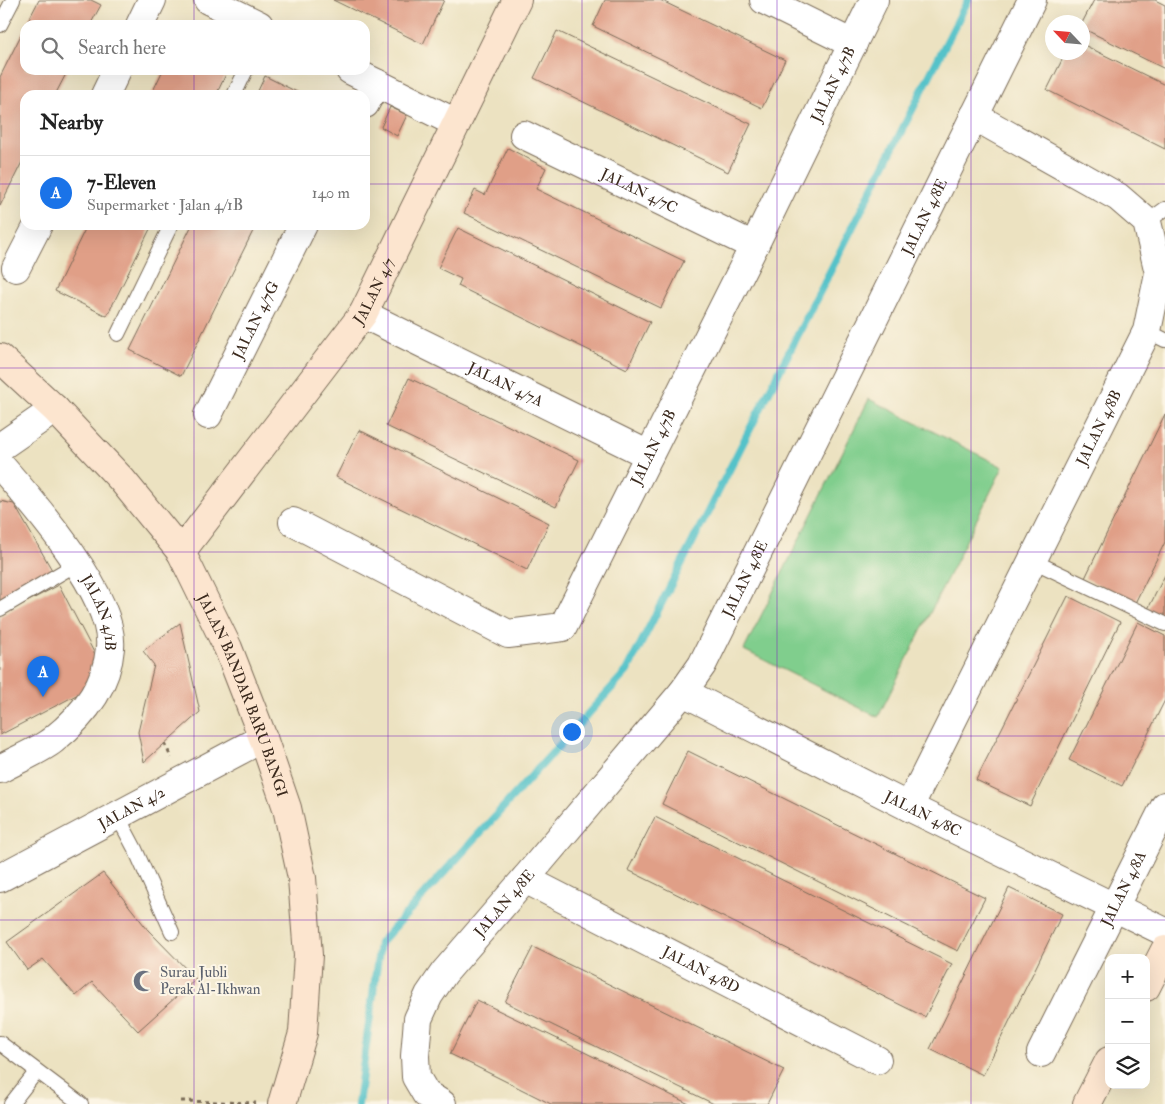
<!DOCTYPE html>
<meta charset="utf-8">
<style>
:root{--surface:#fff;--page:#f2f2f2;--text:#222;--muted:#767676;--line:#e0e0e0;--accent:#1a73e8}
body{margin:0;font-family:"IM FELL Double Pica",serif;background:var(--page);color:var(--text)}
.controls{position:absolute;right:15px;bottom:15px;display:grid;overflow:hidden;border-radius:10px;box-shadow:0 5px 20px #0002}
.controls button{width:45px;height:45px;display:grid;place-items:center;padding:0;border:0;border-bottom:1px solid var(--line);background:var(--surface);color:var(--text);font:25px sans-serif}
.compass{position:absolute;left:1045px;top:15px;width:45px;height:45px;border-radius:50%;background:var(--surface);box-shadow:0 5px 20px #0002;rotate:296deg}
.you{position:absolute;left:571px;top:731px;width:18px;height:18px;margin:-12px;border:4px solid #fff;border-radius:50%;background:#1a73e8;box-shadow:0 0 0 8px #1a73e833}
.badge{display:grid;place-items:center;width:32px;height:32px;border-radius:50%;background:var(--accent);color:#fff;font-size:16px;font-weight:700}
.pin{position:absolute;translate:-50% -41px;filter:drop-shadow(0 1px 2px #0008)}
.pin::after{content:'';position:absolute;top:26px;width:18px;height:15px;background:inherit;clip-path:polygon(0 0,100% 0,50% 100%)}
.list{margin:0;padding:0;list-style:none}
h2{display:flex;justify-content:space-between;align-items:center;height:65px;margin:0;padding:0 20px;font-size:21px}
h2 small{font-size:16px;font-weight:400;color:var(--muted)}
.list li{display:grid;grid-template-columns:32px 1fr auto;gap:15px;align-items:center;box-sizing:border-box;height:75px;padding:0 20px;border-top:1px solid var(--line)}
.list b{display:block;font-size:19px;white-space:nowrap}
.list p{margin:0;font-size:16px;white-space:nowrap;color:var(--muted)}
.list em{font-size:16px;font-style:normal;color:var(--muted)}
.icon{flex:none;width:28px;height:28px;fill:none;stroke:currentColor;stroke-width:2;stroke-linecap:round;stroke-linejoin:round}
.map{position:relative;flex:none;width:1165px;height:1104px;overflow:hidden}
.search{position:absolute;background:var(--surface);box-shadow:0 5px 20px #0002;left:20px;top:20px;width:350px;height:55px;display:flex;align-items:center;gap:12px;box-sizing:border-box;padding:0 18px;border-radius:15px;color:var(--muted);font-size:19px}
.panel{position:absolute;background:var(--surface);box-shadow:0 5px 20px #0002;left:20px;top:90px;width:350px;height:140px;border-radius:15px}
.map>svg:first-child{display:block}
.green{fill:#80ce8d;stroke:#5e7c56}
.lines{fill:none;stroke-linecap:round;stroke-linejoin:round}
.stream{stroke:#54c2c9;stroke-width:8}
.building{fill:#e09f87}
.lane-casing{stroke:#796a57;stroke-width:16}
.street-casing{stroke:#796a57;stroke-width:30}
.secondary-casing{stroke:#796a57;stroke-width:30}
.path{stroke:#796a57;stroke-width:3;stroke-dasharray:4 4;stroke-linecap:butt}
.lane{stroke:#fff;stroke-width:14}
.street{stroke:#fff;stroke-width:28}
.secondary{stroke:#fce5cf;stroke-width:28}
.grid{fill:none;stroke:#7b2cbf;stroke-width:1;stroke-opacity:0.55}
.labels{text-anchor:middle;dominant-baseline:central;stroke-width:4;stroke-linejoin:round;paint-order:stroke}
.street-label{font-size:15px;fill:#3b2a1e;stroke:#fcf5e5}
.worship-label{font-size:15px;fill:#5b616d;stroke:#fcf5e5;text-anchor:start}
</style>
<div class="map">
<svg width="1165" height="1104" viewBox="0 0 1165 1104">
<rect width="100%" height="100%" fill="#fcf5e5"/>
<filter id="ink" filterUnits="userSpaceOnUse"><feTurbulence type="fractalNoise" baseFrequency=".02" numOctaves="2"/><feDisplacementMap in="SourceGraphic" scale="10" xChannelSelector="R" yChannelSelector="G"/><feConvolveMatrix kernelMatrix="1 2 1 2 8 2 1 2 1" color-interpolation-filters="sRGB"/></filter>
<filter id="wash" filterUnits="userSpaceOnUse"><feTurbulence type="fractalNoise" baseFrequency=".0096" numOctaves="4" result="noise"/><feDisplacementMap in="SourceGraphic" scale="20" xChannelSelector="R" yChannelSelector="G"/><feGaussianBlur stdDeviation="1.12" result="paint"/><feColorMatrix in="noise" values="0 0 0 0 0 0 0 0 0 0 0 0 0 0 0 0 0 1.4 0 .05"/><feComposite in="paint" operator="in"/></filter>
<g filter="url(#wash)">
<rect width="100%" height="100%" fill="#ece2c1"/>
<path class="green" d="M869,399L1003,467L878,717L744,650Z"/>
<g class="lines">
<path class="stream" d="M358,1104L380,943L627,671L968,0"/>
</g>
<g id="blocks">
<path class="building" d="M39,0H91L101,5L90,25H26Z
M333,0H444L423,44Z
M605,0H660L785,60L762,108L593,26Z
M1094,0H1155L1165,5V69L1082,28V23Z
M25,27V70H68L55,95H25V156L0,206V77Z
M557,31L751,124L728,172L534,78Z
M1082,44L1165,85V149L1047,90L1066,52H1082Z
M163,70H228L216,95H151Z
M265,76L303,95H256Z
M390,107L407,115L397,136L381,127Z
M508,148L546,168L536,189L684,261L661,308L464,213L475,190L485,195Z
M87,225H152L107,316L55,291Z
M192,225H256L181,376L130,350Z
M458,228L650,322L627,369L458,286L461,279L438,268Z
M409,378L579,460L556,507L386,426Z
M1165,414V542L1135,603L1085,578Z
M359,430L549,523L527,570L336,477Z
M0,501L14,504L52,570L0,601Z
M1165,575V618L1148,609Z
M59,585L100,664L84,691L0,735V616Z
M1068,596L1120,622L1030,806L976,780Z
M1138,622L1165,636V700L1122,786L1069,760Z
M180,623L200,712L144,762L138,732L154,665L143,651Z
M688,751L985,898L958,951L662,804Z
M655,817L952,964L925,1017L628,870Z
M103,873L148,930L196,979L138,1031L92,982L76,996L43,959L27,970L7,942Z
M1009,888L1062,914L983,1075L930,1049Z
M533,947L784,1070L767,1104H714L505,1002Z
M477,1000L568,1044L689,1104H551L473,1065L450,1054Z"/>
</g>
</g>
<g filter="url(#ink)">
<use href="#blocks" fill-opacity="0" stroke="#796a57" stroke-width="1"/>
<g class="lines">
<g class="lane-casing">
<path id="lane" d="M0,25L13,0
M234,95L246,70
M1147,222L1165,209
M1147,331L1165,340
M118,334L171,225
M1031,560L1165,624
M0,609L78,563
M117,815L135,849L172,932
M0,1043L81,1104
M11,1104L37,1071"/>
</g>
<g class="street-casing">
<g id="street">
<path d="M208,0L259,25"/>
<path d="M764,0L853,44"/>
<path d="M140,25L152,0"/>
<path d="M350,70L456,123"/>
<path d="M105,95L117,70"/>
<path d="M365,104L376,83"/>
<path id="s1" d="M524,135L754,246"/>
<path d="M16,268L38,225"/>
<path id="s2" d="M363,314L649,455"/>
<path id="s3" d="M208,415L303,225"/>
<path d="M0,447L55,409"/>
<path id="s4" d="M0,465C34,504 115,596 110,648C107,686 82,717 53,740C39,751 16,760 0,769"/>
<path id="s5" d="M293,522L508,634L563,627L754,246L874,0"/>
<path id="s6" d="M683,692L909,807L1165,932"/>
<path id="s7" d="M909,807L1147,331L1159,273L1147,222L1118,197L974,116"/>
<path id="s8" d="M0,878L263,738"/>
<path id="s9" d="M525,879L877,1060"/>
<path id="s10" d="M1041,1053L1165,806"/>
<path id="s11" d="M442,1104L426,1094L416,1077L415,1056L418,1019L429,995L444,973L525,879L683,692L702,665L1032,0"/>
</g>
</g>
<g class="secondary-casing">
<g id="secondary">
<path id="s12" d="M0,358L55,409L122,480L181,552L228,648L263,738L287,808L302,878L308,955L303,1033L282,1104"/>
<path id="s13" d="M181,552L363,314L517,0"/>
<path d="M1146,987L1165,950"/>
<path d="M1087,1104L1109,1061"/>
</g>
</g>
<path class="path" d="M165,743L171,758
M181,1101L256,1103"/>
<use href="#lane" class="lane"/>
<use href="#street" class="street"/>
<use href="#secondary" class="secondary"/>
</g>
</g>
<path class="grid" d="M194,0V25M388,0V1104M582,0V1104M777,0V1104M971,0V1104M194,70V95M0,184H25M365,184H1165M194,225V1104M0,368H1165M0,552H1165M0,736H1165M0,920H1165"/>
<defs>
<g id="mosque-bare" transform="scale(1.725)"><path d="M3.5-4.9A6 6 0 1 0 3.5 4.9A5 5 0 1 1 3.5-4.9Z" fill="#6b7280" stroke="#fcf5e5" stroke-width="2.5" paint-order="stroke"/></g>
</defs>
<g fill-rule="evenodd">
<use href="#mosque-bare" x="144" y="981"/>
</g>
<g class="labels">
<g class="street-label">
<text stroke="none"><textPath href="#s5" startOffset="904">JALAN 4/7B</textPath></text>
<text stroke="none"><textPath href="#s1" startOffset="128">JALAN 4/7C</textPath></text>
<text stroke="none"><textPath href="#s11" startOffset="1052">JALAN 4/8E</textPath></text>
<text stroke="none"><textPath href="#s13" startOffset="325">JALAN 4/7</textPath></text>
<text stroke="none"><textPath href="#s3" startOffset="106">JALAN 4/7G</textPath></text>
<text stroke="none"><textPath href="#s2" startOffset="159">JALAN 4/7A</textPath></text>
<text stroke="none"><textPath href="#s7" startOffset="424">JALAN 4/8B</textPath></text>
<text stroke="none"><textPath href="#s5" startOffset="499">JALAN 4/7B</textPath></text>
<text stroke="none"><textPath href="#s11" startOffset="648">JALAN 4/8E</textPath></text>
<text stroke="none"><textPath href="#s4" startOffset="180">JALAN 4/1B</textPath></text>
<text stroke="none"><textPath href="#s12" startOffset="422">JALAN BANDAR BARU BANGI</textPath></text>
<text stroke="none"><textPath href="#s8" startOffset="149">JALAN 4/2</textPath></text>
<text stroke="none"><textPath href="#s6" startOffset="269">JALAN 4/8C</textPath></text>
<text stroke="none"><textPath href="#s10" startOffset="184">JALAN 4/8A</textPath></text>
<text stroke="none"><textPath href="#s11" startOffset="242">JALAN 4/8E</textPath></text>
<text stroke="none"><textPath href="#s9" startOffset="198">JALAN 4/8D</textPath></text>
</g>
<g class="worship-label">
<text x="160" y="972">Surau Jubli<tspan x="160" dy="17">Perak Al-Ikhwan</tspan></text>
</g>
</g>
</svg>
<div class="controls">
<button>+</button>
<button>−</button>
<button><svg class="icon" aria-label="layers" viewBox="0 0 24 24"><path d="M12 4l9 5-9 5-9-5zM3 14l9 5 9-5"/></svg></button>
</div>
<svg class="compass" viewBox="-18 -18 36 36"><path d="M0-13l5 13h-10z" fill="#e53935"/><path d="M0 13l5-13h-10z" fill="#767676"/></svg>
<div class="you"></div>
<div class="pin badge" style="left:43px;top:697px">A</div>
<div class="search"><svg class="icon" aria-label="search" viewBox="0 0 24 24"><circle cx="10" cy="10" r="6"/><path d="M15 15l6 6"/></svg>Search here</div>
<section class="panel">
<h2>Nearby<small></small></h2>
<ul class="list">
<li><span class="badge">A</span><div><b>7-Eleven</b><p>Supermarket · Jalan 4/1B</p></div><em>140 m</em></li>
</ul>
</section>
</div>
